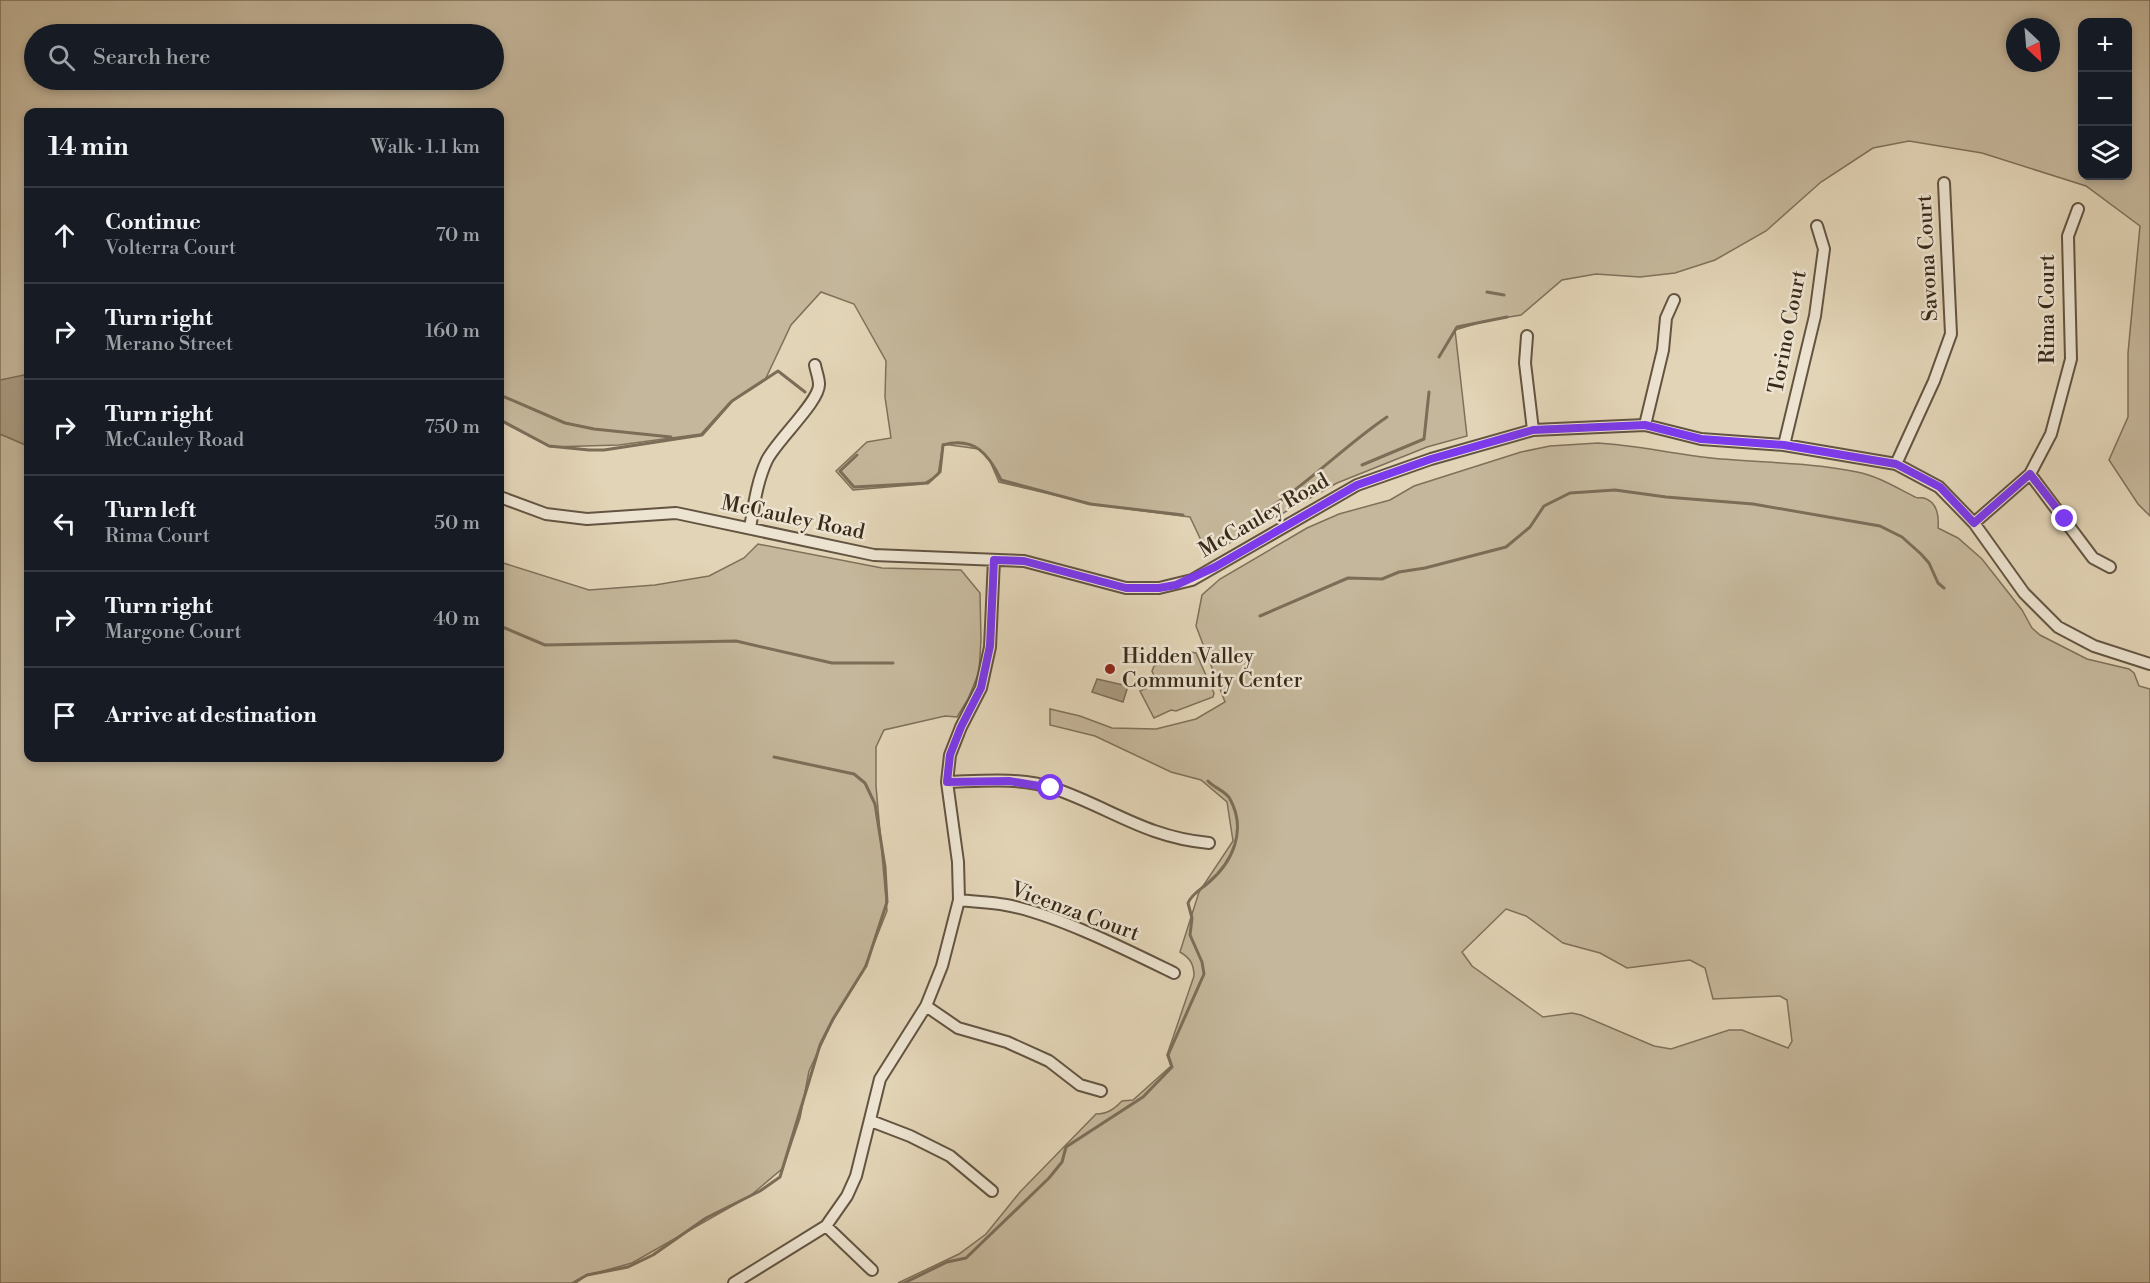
<!DOCTYPE html>
<meta charset="utf-8">
<style>
:root{--surface:#171b24;--page:#242831;--text:#f1f3f6;--muted:#9ea1a6;--line:#363941}
body{margin:0;font-family:"Libre Bodoni",serif;background:var(--page);color:var(--text)}
.controls{position:absolute;right:18px;top:18px;display:grid;overflow:hidden;border-radius:12px;box-shadow:0 3px 9px #0003}
.controls button{width:54px;height:54px;display:grid;place-items:center;padding:0;border:0;border-bottom:2px solid var(--line);background:var(--surface);color:var(--text);font:30px sans-serif}
.compass{position:absolute;left:2006px;top:18px;width:54px;height:54px;border-radius:50%;background:var(--surface);box-shadow:0 3px 9px #0003;rotate:154deg}
.stop{position:absolute;width:18px;height:18px;margin:-14px;border:4px solid #7c3aed;border-radius:50%;background:#fff}
.stop.end{background:#7c3aed;border-color:#fff;box-shadow:0 2px 6px #0008}
.list{margin:0;padding:0;list-style:none}
h2{display:flex;justify-content:space-between;align-items:center;height:78px;margin:0;padding:0 24px;font-size:26px}
h2 small{font-size:20px;font-weight:400;color:var(--muted)}
.list li{display:grid;grid-template-columns:39px 1fr auto;gap:18px;align-items:center;box-sizing:border-box;height:96px;padding:0 24px;border-top:2px solid var(--line)}
.list b{display:block;font-size:22px;white-space:nowrap}
.list p{margin:0;font-size:20px;white-space:nowrap;color:var(--muted)}
.list em{font-size:20px;font-style:normal;color:var(--muted)}
.icon{flex:none;width:33px;height:33px;fill:none;stroke:currentColor;stroke-width:2;stroke-linecap:round;stroke-linejoin:round}
.map{position:relative;flex:none;width:2150px;height:1283px;overflow:hidden}
.search{position:absolute;background:var(--surface);box-shadow:0 3px 9px #0003;left:24px;top:24px;width:480px;height:66px;display:flex;align-items:center;gap:15px;box-sizing:border-box;padding:0 21px;border-radius:33px;color:var(--muted);font-size:22px}
.panel{position:absolute;background:var(--surface);box-shadow:0 3px 9px #0003;left:24px;top:108px;width:480px;height:654px;border-radius:12px}
.map>svg:first-child{display:block}
.green{fill:#c5b79b;stroke:#7f705a;stroke-width:1.5;fill-rule:evenodd}
.water{fill:#a99a81;stroke:#7c6d58;stroke-width:1.5}
.lines{fill:none;stroke-linecap:round;stroke-linejoin:round}
.stream{stroke:#7c6d58;stroke-width:3}
.minor-casing{stroke:#635441;stroke-width:14}
.minor{stroke:#ece3d0;stroke-width:10}
.route{stroke:#7c3aed;stroke-width:8}
.poi-dot{fill:#8f2418;stroke:#ece3d0;stroke-width:2}
.labels{text-anchor:middle;dominant-baseline:central;stroke-width:5;stroke-linejoin:round;paint-order:stroke}
.street-label{font-size:21px;fill:#392a1a;stroke:#ece3d0}
.poi-label{font-size:21px;fill:#392a1a;stroke:#ece3d0;text-anchor:start}
</style>
<div class="map">
<svg width="2150" height="1283" viewBox="0 0 2150 1283">
<rect width="100%" height="100%" fill="#e2d4b6"/>
<filter id="stains"><feTurbulence type="fractalNoise" baseFrequency=".00333" numOctaves="4"/><feColorMatrix values="0 0 0 0 .2 0 0 0 0 .09 0 0 0 0 .02 0 0 0 .5 -.17"/></filter>
<radialGradient id="worn" r=".72"><stop offset=".6" stop-color="#630" stop-opacity="0"/><stop offset="1" stop-color="#630" stop-opacity=".3"/></radialGradient>
<path class="green" d="M0,0H2150V516L2138,504L2109,460L2128,417V353L2140,226L2086,186L1982,153L1909,141L1873,148L1821,182L1766,231L1715,260L1675,273L1640,277L1596,274L1562,280L1521,315L1485,321L1455,330L1467,436L1427,447L1337,483L1208,555L1190,517L1097,505L999,482L990,461L979,449L943,444L938,475L923,484L853,490L836,471L867,442L891,438L885,397L886,361L854,304L821,292L791,325L765,380L729,403L701,434L619,445L551,447L500,419V112H28V377L0,380ZM2082,22H2128V176H2082ZM2015,27H2051V63H2015ZM34,34H494V80H34Z
M0,434L28,446V758H500V562L589,590L655,585L709,576L744,558L758,544L882,568L961,570L980,593L981,640L979,672L968,699L957,717L945,716L884,730L876,747V786L887,911L863,971L832,1022L809,1071L800,1118L783,1168L750,1196L632,1263L585,1276L576,1283H0Z
M1598,443C1636,445 1673,454 1711,458C1759,463 1809,462 1857,472C1878,476 1897,488 1915,497C1918,499 1920,497 1924,498C1937,502 1939,516 1938,528L1958,538L1982,559L2022,610L2032,628L2040,635L2087,659L2129,669L2134,673L2139,686L2150,689V1283H898L959,1254L986,1234L1020,1192L1096,1114C1108,1114 1114,1109 1122,1101L1133,1100L1171,1066L1167,1055L1194,976C1194,964 1190,958 1180,952L1199,892L1233,841L1227,802L1201,780L1171,772L1095,736L1050,725V709L1080,716L1112,728L1156,729L1196,719L1225,702L1196,626L1202,595L1220,579L1307,528L1339,514L1390,500L1414,486L1521,452L1550,446ZM1506,909L1526,916L1563,943L1600,953L1627,968L1690,960L1705,968L1713,999L1780,996L1787,1000L1792,1041L1788,1048L1742,1030H1729L1671,1049L1654,1046L1581,1015L1572,1013L1543,1017L1472,966L1462,952Z
M1190,652L1196,653L1214,693L1213,697L1176,711L1171,710L1154,718L1140,691L1157,683L1152,671L1154,666Z"/>
<path class="water" d="M24,375L28,377V446L0,434V380Z
M1097,679L1128,686L1123,702L1092,692Z"/>
<g class="lines">
<path class="stream" d="M1487,292L1504,295
M1439,357L1457,327L1507,317
M500,395L565,423L594,429L671,437
M500,420L549,446L589,450H604L702,435L732,401L778,371L805,392
M857,455L840,471L854,487L928,483L940,472L943,445C974,436 989,454 1001,480L1090,504L1183,515
M1362,465L1424,439L1429,392
M1254,517C1303,490 1341,448 1387,417
M1260,616L1348,578L1382,579L1399,572L1425,568L1506,547L1530,527L1544,506L1570,493L1615,490L1666,497L1753,504L1880,526L1902,537L1921,554L1929,563L1938,583L1944,588
M500,626L545,645L736,641L832,663H893
M573,1283L587,1275L628,1267L653,1255L706,1218L760,1191L780,1177L820,1045L833,1019L866,966L887,902L885,867L875,804L865,783L854,774L774,757
M904,1283L947,1262L966,1258L1049,1178L1062,1162L1066,1147L1143,1097L1172,1067L1168,1055L1204,974L1202,962L1190,935L1192,918L1188,903C1192,894 1200,890 1208,883C1233,862 1247,830 1230,799C1226,791 1214,788 1208,781"/>
<g class="minor-casing">
<path id="minor" d="M1527,336L1525,363L1533,430
M1645,425L1663,350L1666,318L1674,300
M1784,445L1815,316L1824,249L1817,226
M1896,464L1934,381L1951,334L1944,183
M2030,474L2093,558L2110,567
M500,497L546,514L587,519L676,513L874,555L1024,561L1126,588H1159L1192,580L1357,485L1431,459L1533,430L1645,425L1701,439L1784,445L1896,464L1939,487L1974,523L2024,593L2058,627L2094,646L2150,664
M1974,523L2030,474L2051,434L2071,359L2068,236L2078,209
M750,528C754,505 757,481 767,460C777,440 820,401 819,384C819,378 816,371 815,365
M947,782C982,781 1020,777 1053,788C1111,808 1145,837 1209,843
M959,900C975,902 990,902 1006,905C1055,914 1127,950 1174,973
M926,1006L958,1028L1007,1042L1049,1061L1080,1085L1101,1091
M871,1121L910,1136L950,1156L992,1191
M826,1226L872,1270
M734,1283L826,1226L847,1196L856,1176L880,1079L926,1006L942,966L959,900L958,862L947,782L950,755L961,727L981,688L990,647L994,560"/>
</g>
<use href="#minor" class="minor"/>
</g>
<g class="lines">
<path class="route" d="M1051,788L1009,781L947,782L950,755L961,727L981,688L990,646L994,560L1024,561L1126,588H1159L1176,585L1215,567L1357,485L1431,459L1533,430L1645,425L1701,439L1784,445L1896,464L1940,487L1974,523L2030,474L2065,519"/>
</g>
<circle class="poi-dot" cx="1110" cy="669" r="6"/>
<g class="labels">
<g class="street-label">
<text transform="translate(1928 258) rotate(-93)">Savona Court</text>
<text transform="translate(2048 309) rotate(-90)">Rima Court</text>
<text transform="translate(1788 332) rotate(-79)">Torino Court</text>
<text transform="translate(1264 516) rotate(-30)">McCauley Road</text>
<text transform="translate(793 518) rotate(12)">McCauley Road</text>
<text transform="translate(1075 912) rotate(20)">Vicenza Court</text>
</g>
<g class="poi-label">
<text x="1122" y="657">Hidden Valley<tspan x="1122" dy="24">Community Center</tspan></text>
</g>
</g>
<rect width="100%" height="100%" filter="url(#stains)"/>
<rect width="100%" height="100%" fill="url(#worn)"/>
</svg>
<div class="controls">
<button>+</button>
<button>−</button>
<button><svg class="icon" aria-label="layers" viewBox="0 0 24 24"><path d="M12 4l9 5-9 5-9-5zM3 14l9 5 9-5"/></svg></button>
</div>
<svg class="compass" viewBox="-18 -18 36 36"><path d="M0-13l5 13h-10z" fill="#e53935"/><path d="M0 13l5-13h-10z" fill="#9ea1a6"/></svg>
<div class="stop" style="left:1051px;top:788px"></div>
<div class="stop end" style="left:2065px;top:519px"></div>
<div class="search"><svg class="icon" aria-label="search" viewBox="0 0 24 24"><circle cx="10" cy="10" r="6"/><path d="M15 15l6 6"/></svg>Search here</div>
<section class="panel">
<h2>14 min<small>Walk · 1.1 km</small></h2>
<ul class="list">
<li><svg class="icon" aria-label="ahead" viewBox="0 0 24 24"><path d="M12 20V5M6 11l6-6 6 6"/></svg><div><b>Continue</b><p>Volterra Court</p></div><em>70 m</em></li>
<li><svg class="icon" aria-label="right" viewBox="0 0 24 24"><path d="M7 20v-9h11M14 6l5 5-5 5"/></svg><div><b>Turn right</b><p>Merano Street</p></div><em>160 m</em></li>
<li><svg class="icon" aria-label="right" viewBox="0 0 24 24"><path d="M7 20v-9h11M14 6l5 5-5 5"/></svg><div><b>Turn right</b><p>McCauley Road</p></div><em>750 m</em></li>
<li><svg class="icon" aria-label="left" viewBox="0 0 24 24"><path d="M17 20v-9H6M10 6l-5 5 5 5"/></svg><div><b>Turn left</b><p>Rima Court</p></div><em>50 m</em></li>
<li><svg class="icon" aria-label="right" viewBox="0 0 24 24"><path d="M7 20v-9h11M14 6l5 5-5 5"/></svg><div><b>Turn right</b><p>Margone Court</p></div><em>40 m</em></li>
<li><svg class="icon" aria-label="arrive" viewBox="0 0 24 24"><path d="M6 21V4h12l-3 4 3 4H6"/></svg><div><b>Arrive at destination</b></div></li>
</ul>
</section>
</div>
